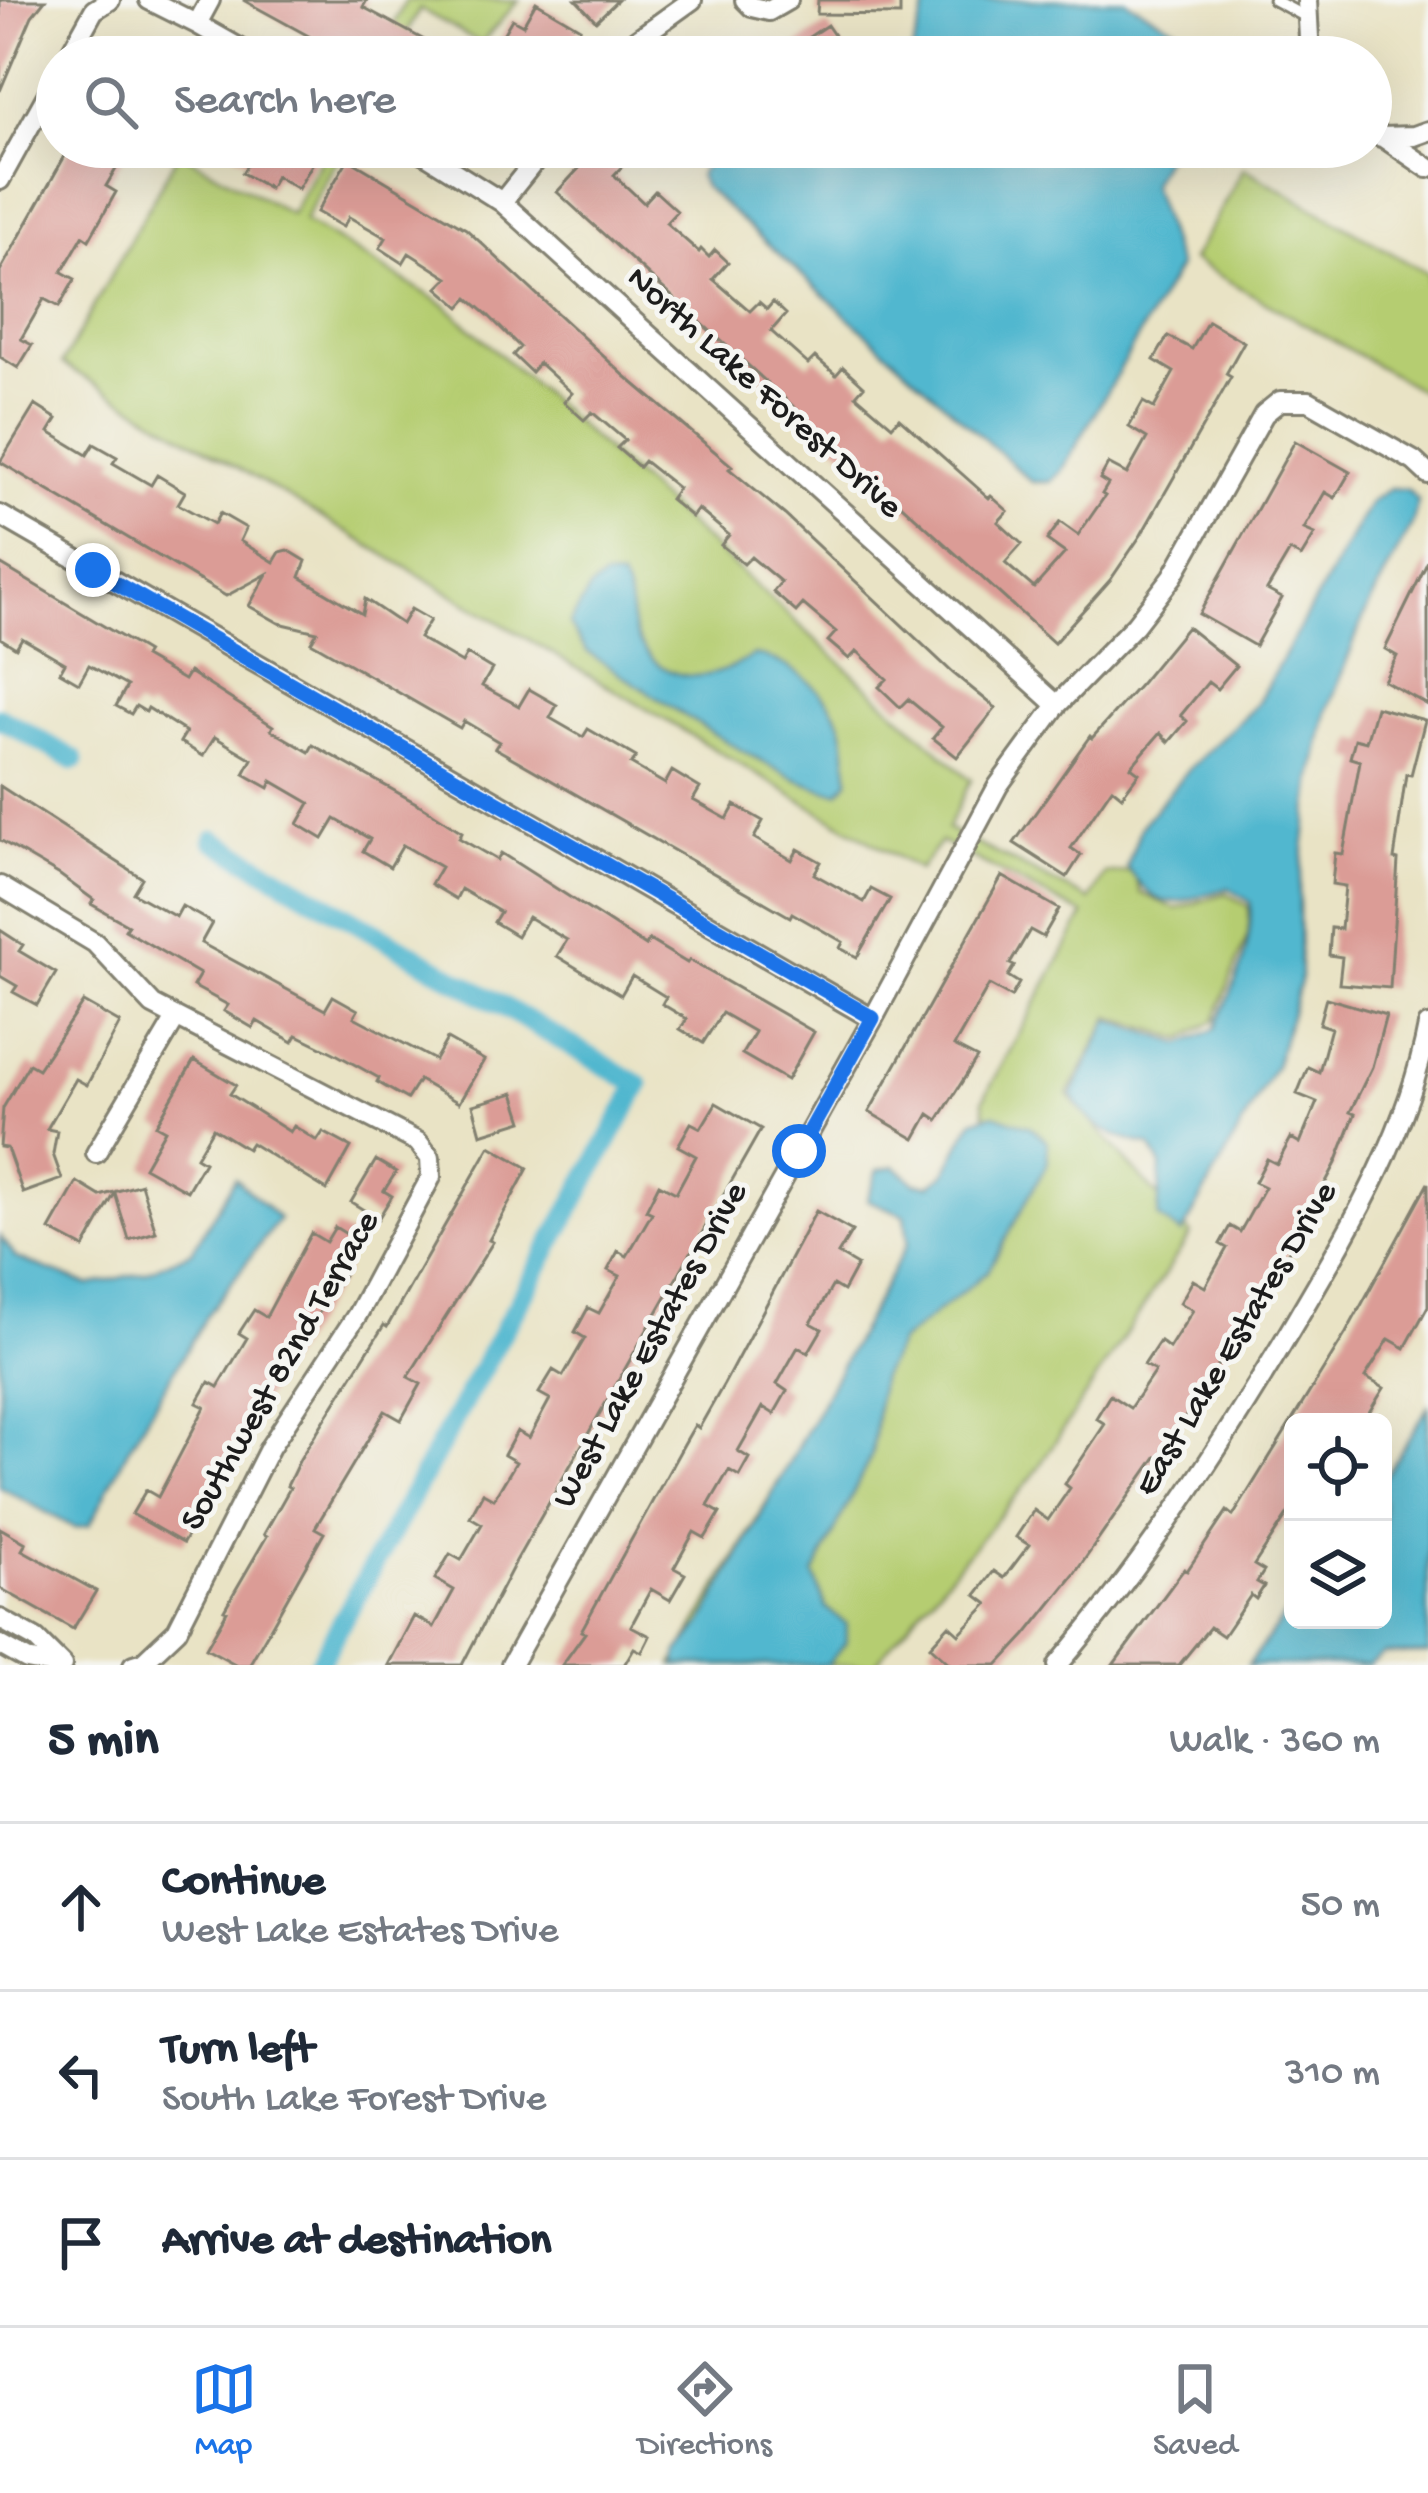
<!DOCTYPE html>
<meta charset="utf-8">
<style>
:root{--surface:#fff;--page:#f6f6f7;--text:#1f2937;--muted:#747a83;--line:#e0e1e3;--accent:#1a73e8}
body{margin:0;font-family:"Gochi Hand",sans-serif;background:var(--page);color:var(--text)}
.controls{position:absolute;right:36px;bottom:36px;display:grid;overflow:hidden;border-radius:18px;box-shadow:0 12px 48px #0002}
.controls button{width:108px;height:108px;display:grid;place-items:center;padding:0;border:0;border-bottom:3px solid var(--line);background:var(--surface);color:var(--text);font:60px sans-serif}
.stop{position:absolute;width:36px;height:36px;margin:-27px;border:9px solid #1a73e8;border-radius:50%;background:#fff}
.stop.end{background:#1a73e8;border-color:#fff;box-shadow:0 3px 12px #0008}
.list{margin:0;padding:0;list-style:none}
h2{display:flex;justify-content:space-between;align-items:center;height:156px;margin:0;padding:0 48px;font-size:51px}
h2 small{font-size:39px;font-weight:400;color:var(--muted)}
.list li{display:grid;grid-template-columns:78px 1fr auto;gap:36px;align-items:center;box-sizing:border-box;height:168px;padding:0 48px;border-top:3px solid var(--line)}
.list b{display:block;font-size:45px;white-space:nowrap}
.list p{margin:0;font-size:39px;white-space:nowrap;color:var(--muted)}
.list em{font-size:39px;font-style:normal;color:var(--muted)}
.icon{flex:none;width:66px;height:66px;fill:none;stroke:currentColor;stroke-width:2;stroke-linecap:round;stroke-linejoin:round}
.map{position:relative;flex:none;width:1428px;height:1665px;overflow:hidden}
.search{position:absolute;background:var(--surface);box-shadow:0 12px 48px #0002;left:36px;right:36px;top:36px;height:132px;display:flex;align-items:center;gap:30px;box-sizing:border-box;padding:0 42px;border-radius:66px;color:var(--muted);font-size:45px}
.sheet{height:660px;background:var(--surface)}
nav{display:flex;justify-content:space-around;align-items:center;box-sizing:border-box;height:168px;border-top:3px solid var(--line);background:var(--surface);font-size:33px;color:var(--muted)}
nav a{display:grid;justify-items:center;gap:6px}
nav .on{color:var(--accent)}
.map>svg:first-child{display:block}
.green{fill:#b5cd71;stroke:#687446;stroke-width:3}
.water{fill:#51b7cf;stroke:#366a76;stroke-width:3}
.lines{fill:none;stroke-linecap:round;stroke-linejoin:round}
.canal{stroke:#51b7cf;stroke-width:21}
.building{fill:#db9c96}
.lane-casing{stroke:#828070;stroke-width:15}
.street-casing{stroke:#828070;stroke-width:24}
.lane{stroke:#fff;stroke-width:9}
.street{stroke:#fff;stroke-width:18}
.route{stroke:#1a73e8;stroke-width:15}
.labels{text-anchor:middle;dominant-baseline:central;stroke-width:10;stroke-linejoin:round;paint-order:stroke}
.street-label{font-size:36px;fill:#1c1c1c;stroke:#f6f6f2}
</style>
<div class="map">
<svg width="1428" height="1665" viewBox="0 0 1428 1665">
<rect width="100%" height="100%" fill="#f6f6f2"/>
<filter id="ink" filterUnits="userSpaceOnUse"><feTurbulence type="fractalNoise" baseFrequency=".00833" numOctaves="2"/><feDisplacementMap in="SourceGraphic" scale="24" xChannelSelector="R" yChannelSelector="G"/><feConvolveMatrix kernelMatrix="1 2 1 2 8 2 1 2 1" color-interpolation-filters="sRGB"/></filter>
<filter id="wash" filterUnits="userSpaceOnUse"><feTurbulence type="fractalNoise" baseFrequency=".004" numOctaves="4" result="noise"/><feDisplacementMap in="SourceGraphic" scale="48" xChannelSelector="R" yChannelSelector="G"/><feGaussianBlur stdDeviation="2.7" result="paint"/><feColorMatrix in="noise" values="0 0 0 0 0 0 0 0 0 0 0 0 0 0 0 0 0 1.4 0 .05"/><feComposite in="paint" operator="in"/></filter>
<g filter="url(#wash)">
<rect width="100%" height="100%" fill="#e9e3c5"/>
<path class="green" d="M406,0H519L481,43L420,9L393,57H376Z
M328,147H344L304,221L445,305L971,780L947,829L1090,900L1105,874L1133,871L1141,893L1176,909L1226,893L1249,907V932L1215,1020L1183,1039L1110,1017L1068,1095L1191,1234L1032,1477L874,1665H673L986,1120L983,1100L1084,915L941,842L919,870L62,364L179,152L291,214Z
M1244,168L1428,274V395L1192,260Z"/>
<path class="water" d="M928,0H1125L1189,35L1212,57H910Z
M804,147H1195L1166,154L1151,184L1178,267L1062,471L1050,482H1032L704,187L699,175C710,151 742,162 765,161C778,160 791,152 804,147Z
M1390,488L1407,489L1418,501L1413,522L1364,616L1327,712L1312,783L1299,892L1300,982L1275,1066L1182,1234L1158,1217L1161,1166L1150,1146C1116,1138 1089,1128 1072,1095L1109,1020L1182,1044L1215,1029C1233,988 1254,948 1250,902L1229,888C1177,901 1162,919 1127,867L1141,826L1187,771L1256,705L1371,501Z
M604,578L621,579C634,600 628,624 639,642C668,689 714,681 754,655C787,659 828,691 841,723C847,738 846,763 849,780L839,792C786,789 640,685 587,652L569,625L590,589Z
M994,1114L1031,1127L1047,1141L1048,1162L988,1271L899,1343L880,1379L872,1454L814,1574L826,1608L846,1624V1642L827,1665H676L678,1653L702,1624L908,1242L905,1215L867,1200L878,1170L895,1166L915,1183L930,1185L944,1175L973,1120Z
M235,1178L279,1219L207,1315L127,1451L90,1525L75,1528L0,1487V1236L16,1258L89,1285L146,1272L192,1251Z
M1428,1407V1653L1384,1654L1369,1665H1248L1293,1604V1620H1383V1480Z"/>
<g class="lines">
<path class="canal" d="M0,718L74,760
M214,840L639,1085L318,1665"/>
</g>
<g id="blocks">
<path class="building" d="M0,0H45L32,16L0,91Z
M243,0H367L363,7L456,57H347Z
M576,0H618L596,21Z
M818,0H900V15L817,14Z
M536,2L580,28L563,57H518L497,45L512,19L523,25Z
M827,25L849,57H779Z
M135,38L169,57H124Z
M70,147H129L106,186L116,192L89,240L83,236L62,272L75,279L59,307L44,299L21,339L32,345L18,368L0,357V271Z
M223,147H322L298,189L276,176L269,188L242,173L249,162Z
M599,147H640L614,175L644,203L655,191L677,211L666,223L699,252L701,249L709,257L715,250L728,262L713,279L750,311L759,302L767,309L773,302L786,314L771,331L808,364L815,357L836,375L843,367L864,386L856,395L892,426L899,418L989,498L991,496L1008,511L998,522L1022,544L1005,563L1034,588L1065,553L1047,540L1060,522L1078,535L1105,496L1102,494L1108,484L1100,479L1108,464L1127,474L1147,438L1129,427L1143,402L1154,408L1174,372L1154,360L1168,336L1192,349L1208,321L1244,342L1226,374L1231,377L1141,535L1111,579L1054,643L557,192Z
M348,159L466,229L625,376L732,466L729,469L785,515L953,673L996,708L957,757L933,738L942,727L908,699L900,707L879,687L887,679L857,651L849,659L828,641L836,632L803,604L796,612L773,592L781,582L751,557L744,564L721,545L729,535L698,509L692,517L670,499L678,488L644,461L639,467L617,448L625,440L592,412L584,420L564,402L572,393L539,363L531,372L513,355L520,347L488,315L468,298L460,307L438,288L448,278L409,253L403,263L380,248L386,238L349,217L343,227L317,212Z
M35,405L57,419L49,432L87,455L94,444L117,457L113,463L151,485L157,475L185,492L178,504L214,524L220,513L246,528L240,541L274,562L280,552L288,550L306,561L300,577L362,614L365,599L402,624L411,609L430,620L419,638L462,663L467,654L492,669L482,686L519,706L529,689L557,705L550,718L583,737L588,729L636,757L631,764L665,784L672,771L700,788L693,800L727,819L735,805L763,821L754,838L792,860L798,849L821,862L814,874L864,902L871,889L890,899L857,957L840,948L843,942L792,913L790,917L495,748L499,742L464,721L460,728L311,642L317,632L279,623L249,606L267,574L226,596L0,462Z
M1295,441L1350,472L1335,498L1325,492L1304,529L1315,534L1301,557L1290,551L1267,590L1282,598L1255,646L1199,614Z
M1428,561V705L1384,681L1397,656L1385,649Z
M0,564L147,652L144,657L184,680L189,672L273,726L271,730L309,752L313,745L425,808L462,832L459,838L497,860L501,853L646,946L649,940L687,963L689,960L814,1032L787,1080L742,1054L755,1032L722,1013L703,1043L680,1029L687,1019L662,1004L666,997L632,976L621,995L557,956L567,940L528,917L517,936L494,922L500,912L461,889L456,899L431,884L441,867L403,845L390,867L363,851L370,839L335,819L323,839L298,824L310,803L272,781L269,788L244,774L252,759L215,737L203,756L180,742L186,732L148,708L146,712L136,706L131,714L116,706L127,686L89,665L79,683L60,672L65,663L22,638L16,648L0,638Z
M1187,627L1236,666L1217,689L1208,682L1181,715L1187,721L1169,742L1160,733L1131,767L1139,773L1122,796L1112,788L1071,848L1081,855L1067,877L1014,843L1090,736L1092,738L1142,682Z
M1376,707L1425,720L1411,775L1406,774L1394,859L1398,860L1390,988L1339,984L1342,957L1329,955L1331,928L1341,929L1345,886L1332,884L1335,853L1343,854L1360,761L1350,758L1355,739L1366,742Z
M0,786L142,878L133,893L176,917L182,906L212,923L201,943L325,1010L333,996L358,1010L354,1017L435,1060L447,1039L484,1060L459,1103L419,1080L407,1099L377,1082L379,1078L334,1053L297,1035L293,1042L257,1021L253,1028L224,1011L228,1005L193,986L200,974L125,930L128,925L91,904L94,900L60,875L0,840Z
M1002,876L1059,909L1043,937L1030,930L1010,964L1014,966L1008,976L1019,983L1011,997L989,985L954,1046L977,1058L938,1120L929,1114L915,1139L869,1112Z
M0,930L23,945L19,951L56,973L37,1005L13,992L17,986L0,976Z
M1326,998L1386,1015L1372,1067L1350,1112L1355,1114L1336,1163L1288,1253L1159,1459L1156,1457L1073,1576L1026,1635L998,1665H951L930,1646L949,1625L959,1634L988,1604L976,1595L994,1571L1004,1578L1029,1545L1016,1537L1034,1510L1048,1520L1070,1488L1065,1484L1105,1424L1096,1418L1110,1395L1130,1408L1155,1371L1144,1365L1160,1341L1169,1348L1193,1310L1180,1303L1193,1280L1205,1287L1227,1248L1220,1244L1230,1226L1240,1232L1265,1187L1255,1182L1267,1159L1277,1164L1291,1138L1300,1143L1317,1102L1297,1094L1308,1067L1319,1072L1331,1028L1319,1024Z
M83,1002L120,1023L87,1085L76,1079L47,1129L57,1131L53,1154L62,1179L23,1193L7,1148L0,1147L3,1108L29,1064L38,1069Z
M194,1060L236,1085L230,1094L290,1132L294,1126L317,1141L323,1132L351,1147L327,1190L251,1143L247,1149L213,1128L196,1157L204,1162L187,1191L144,1167L165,1130L156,1125Z
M514,1093L523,1121L481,1134L473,1105Z
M716,1103L761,1129L516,1561L462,1665H388L414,1616L434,1627L454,1590L435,1579L450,1554L461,1560L482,1524L470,1517L483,1493L494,1499L516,1462L504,1455L517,1431L529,1438L550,1399L539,1393L553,1370L563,1376L585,1338L575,1332L588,1308L599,1313L620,1276L608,1270L618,1251L627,1256L652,1213L646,1210L659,1184L676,1193L696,1156L678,1146L691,1123L701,1128Z
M490,1146L528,1168L489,1240L493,1242L408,1377L421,1384L401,1420L385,1411L315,1528L324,1533L267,1634L249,1665H237L206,1648L227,1611L224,1610L267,1536L264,1534L290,1488L287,1486L300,1459L384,1325L387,1327Z
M376,1160L396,1172L384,1191L392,1196L378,1219L351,1202Z
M77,1182L100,1196L141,1184L156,1232L129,1240L115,1193L84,1248L50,1230Z
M1428,1183V1306L1405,1348L1389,1339L1365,1377L1384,1388L1363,1422H1293V1506L1254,1565L1264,1571L1257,1582L1264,1586L1256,1599L1251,1595L1223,1636L1210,1627L1179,1665H1113L1184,1569L1187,1571L1227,1511L1233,1516L1346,1333Z
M816,1211L852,1231L838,1254L857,1265L843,1291L833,1285L811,1323L822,1329L808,1353L798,1347L777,1384L787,1391L774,1414L763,1407L738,1451L749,1458L739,1476L729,1470L708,1506L720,1513L705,1538L694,1532L674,1568L685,1574L670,1600L651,1589L631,1626L650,1636L642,1652L634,1648L624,1665H562L585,1633L581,1631L684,1444L695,1425L699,1428L724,1384Z
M335,1227L356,1240L341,1265L347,1269L264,1399L204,1515L200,1513L183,1543L132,1514L146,1490L158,1497L205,1407L197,1403L209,1382L218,1387L247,1338L239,1333L254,1310L266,1317L311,1233L326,1242Z
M0,1528L26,1543L22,1550L96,1591L73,1629L0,1588Z"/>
</g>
</g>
<g filter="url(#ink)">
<use href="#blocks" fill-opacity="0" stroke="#828070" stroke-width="3"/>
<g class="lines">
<g class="lane-casing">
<path id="lane" d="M1274,0L1306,17"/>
</g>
<g class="street-casing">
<path id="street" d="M149,0L197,24L210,0
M745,0L752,7L769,11L788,0
M1307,0L1310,57
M197,24L255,57
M68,57L94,10L110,0
M620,57L632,43L692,0
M1371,129L1428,168
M1381,137L1414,136L1428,131
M414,147L502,202L1057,705
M0,180L57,77
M502,202L546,147
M0,515L873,1019
M0,886L95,943L153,1005L418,1142L430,1158L431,1177L357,1315L270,1447L177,1630L143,1662L133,1665
M96,1153L176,1018
M0,1619L36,1639L62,1665
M0,1645L27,1660L53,1665
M511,1665L873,1019L998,786L1057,705L1135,625L1173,576L1264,414L1280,401H1309L1414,461L1428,474
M1058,1665C1149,1558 1227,1438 1298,1317C1352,1225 1408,1132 1428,1026"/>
</g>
<use href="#lane" class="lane"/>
<use href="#street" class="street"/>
</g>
</g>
<g class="lines" filter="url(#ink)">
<path class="route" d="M93,570L873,1018L799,1151"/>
</g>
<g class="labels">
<g class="street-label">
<text transform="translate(763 394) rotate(42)">North Lake Forest Drive</text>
<text transform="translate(1238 1340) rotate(-59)">East Lake Estates Drive</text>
<text transform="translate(652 1346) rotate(-61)">West Lake Estates Drive</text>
<text transform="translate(282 1372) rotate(-60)">Southwest 82nd Terrace</text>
</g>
</g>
</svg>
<div class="controls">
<button><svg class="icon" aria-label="locate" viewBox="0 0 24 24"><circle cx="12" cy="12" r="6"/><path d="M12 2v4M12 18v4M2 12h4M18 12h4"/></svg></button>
<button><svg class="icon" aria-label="layers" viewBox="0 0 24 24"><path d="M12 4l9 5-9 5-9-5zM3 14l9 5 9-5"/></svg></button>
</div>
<div class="stop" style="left:799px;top:1151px"></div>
<div class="stop end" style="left:93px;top:570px"></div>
<div class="search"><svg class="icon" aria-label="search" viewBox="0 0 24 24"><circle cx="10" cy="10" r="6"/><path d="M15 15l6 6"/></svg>Search here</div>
</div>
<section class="sheet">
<h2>5 min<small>Walk · 360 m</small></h2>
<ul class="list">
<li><svg class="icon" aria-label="ahead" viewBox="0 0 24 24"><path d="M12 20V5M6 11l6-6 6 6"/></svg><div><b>Continue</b><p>West Lake Estates Drive</p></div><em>50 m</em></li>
<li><svg class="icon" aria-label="left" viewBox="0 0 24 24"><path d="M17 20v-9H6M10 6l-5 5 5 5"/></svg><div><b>Turn left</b><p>South Lake Forest Drive</p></div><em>310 m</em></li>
<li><svg class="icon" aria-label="arrive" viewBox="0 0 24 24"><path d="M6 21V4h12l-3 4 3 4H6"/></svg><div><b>Arrive at destination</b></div></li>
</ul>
</section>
<nav>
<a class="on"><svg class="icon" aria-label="map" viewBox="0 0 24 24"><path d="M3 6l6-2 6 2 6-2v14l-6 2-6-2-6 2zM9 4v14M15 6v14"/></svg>Map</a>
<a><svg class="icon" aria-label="directions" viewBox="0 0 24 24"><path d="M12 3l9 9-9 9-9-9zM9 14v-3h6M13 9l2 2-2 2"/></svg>Directions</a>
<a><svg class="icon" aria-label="saved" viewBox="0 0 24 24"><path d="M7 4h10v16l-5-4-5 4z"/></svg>Saved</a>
</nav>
